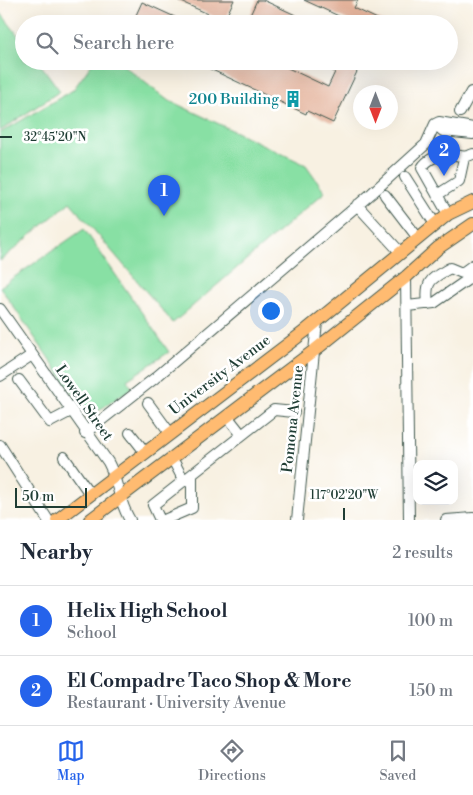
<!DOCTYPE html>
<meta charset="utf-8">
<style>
:root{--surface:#fff;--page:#f6f6f7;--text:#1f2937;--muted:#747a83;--line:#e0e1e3;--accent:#2563eb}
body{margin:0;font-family:"Libre Bodoni",serif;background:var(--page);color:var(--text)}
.controls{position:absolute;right:15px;bottom:15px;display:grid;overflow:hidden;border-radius:10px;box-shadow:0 5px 20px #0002}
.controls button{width:45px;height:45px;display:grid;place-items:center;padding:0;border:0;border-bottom:1px solid var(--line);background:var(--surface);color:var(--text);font:25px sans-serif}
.compass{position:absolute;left:353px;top:85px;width:45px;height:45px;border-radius:50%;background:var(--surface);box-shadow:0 5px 20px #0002;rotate:180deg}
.scale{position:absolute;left:15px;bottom:12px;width:72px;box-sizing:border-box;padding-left:5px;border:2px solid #1f3d34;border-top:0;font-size:14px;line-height:18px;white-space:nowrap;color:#1f3d34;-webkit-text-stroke:4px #fff;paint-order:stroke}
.you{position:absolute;left:270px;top:310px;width:18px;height:18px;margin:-12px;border:4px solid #fff;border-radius:50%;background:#1a73e8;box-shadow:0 0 0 8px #1a73e833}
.badge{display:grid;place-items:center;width:32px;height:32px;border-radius:50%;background:var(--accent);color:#fff;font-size:16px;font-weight:700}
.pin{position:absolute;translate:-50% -41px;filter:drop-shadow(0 1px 2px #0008)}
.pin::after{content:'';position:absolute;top:26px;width:18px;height:15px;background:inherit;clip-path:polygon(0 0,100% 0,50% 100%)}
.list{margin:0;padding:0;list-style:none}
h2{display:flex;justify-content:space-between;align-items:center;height:65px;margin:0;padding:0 20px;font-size:21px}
h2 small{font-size:16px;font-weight:400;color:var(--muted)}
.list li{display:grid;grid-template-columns:32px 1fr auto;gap:15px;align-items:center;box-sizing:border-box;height:70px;padding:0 20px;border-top:1px solid var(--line)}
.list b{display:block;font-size:19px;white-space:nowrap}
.list p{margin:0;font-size:16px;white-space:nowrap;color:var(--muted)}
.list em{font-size:16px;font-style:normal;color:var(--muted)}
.icon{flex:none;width:28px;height:28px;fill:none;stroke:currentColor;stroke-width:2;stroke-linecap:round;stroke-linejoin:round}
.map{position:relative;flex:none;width:473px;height:520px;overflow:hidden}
.search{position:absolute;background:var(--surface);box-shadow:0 5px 20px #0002;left:15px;right:15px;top:15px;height:55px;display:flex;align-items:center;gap:12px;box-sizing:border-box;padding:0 18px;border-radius:28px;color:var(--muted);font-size:19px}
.sheet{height:205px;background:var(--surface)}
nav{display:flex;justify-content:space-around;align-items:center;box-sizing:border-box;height:70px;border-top:1px solid var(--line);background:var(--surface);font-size:14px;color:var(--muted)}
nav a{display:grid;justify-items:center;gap:2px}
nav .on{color:var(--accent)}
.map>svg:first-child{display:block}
.green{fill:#88e0a4;stroke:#548e6c}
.building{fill:#e4b39b}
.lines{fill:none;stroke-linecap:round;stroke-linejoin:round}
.minor-casing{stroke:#40584e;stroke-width:12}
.major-casing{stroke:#40584e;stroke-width:14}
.minor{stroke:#fff;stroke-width:10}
.major{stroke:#ffbb71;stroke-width:12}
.ticks{fill:none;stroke:#1f3d34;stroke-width:2}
.labels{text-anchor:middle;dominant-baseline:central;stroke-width:5;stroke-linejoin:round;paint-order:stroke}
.culture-label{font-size:15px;fill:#0d838f;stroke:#fff;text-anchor:end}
.street-label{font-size:15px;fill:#1f3d34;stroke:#fff}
.ticks-label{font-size:12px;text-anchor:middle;fill:#1f3d34;stroke:#fff;stroke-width:5;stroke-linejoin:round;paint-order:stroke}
</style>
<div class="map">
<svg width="473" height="520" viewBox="0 0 473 520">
<rect width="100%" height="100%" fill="#fff"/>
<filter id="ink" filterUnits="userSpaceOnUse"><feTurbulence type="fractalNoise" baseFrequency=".02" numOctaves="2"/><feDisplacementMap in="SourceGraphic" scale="10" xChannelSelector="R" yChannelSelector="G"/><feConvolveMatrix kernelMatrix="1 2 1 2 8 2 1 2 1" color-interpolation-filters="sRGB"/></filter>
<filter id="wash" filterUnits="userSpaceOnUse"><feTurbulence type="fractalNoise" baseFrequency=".0096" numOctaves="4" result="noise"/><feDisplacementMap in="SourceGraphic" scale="20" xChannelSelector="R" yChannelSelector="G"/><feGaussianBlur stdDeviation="1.12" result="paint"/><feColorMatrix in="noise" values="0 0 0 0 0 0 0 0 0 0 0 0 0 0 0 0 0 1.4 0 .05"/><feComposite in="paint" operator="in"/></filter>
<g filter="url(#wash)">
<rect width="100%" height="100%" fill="#f8f1e2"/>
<path class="green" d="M0,12L24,43V61H38L60,91L0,131Z
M94,61H118L166,99L306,165L325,192L173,323L70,202L0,261V133L73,90Z
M84,229L169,352L127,380L132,388L89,417L0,287Z"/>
<g id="blocks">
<path class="building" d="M177,0H234L224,21Z
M257,0H263L315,24H246Z
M304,0H358L354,8L388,24H356Z
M142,2L190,24H132Z
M193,61H273L328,87L335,72L311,61H362L333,123L307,111L306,114Z"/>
</g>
</g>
<g filter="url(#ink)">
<use href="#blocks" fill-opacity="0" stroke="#40584e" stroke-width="1"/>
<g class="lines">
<g class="minor-casing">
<path id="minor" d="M460,112L471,92H473
M435,124L443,131L473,134
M405,177L435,224
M385,195L418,238
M437,195L459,181L464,158
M357,205L401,253
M448,214L422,168C426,160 440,153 450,154C460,155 463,159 473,154
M406,277L409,520
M428,304C425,280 431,279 450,268L462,273L473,265
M407,306L434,303L473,276
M0,309L108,462C118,480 119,503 130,520
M0,376L32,355
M19,380L50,422L71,411
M148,403L170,433
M227,416L242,435L274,410L294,412
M85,433L155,378L372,193L426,144L435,124L439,122L473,128
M130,433L145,452
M0,445L48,520
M64,457L90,494
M172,458L184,481
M160,520L153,505L242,435
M164,520L192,508V475
M297,520L317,322
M446,520L473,518"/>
</g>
<g class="major-casing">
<path id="major" d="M57,520L304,332L448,214L473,202
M90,520L315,350L406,277L438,248L473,224"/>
</g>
<use href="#minor" class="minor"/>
<use href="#major" class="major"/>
</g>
</g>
<path class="ticks" d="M0,137H12M344,508V520"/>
<defs>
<g id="building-bare" transform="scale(1.35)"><path d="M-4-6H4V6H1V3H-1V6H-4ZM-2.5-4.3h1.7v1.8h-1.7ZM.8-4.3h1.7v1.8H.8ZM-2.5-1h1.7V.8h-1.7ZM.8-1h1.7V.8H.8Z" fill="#0f9aa8" stroke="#fff" stroke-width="2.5" paint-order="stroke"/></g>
</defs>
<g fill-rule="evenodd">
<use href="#building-bare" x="293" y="99"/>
</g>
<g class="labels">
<g class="culture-label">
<text x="279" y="99">200 Building</text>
</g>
<g class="street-label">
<text transform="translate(220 375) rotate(-37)">University Avenue</text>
<text transform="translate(84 403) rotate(55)">Lowell Street</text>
<text transform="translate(293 419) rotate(-84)">Pomona Avenue</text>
</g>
</g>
<g class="ticks-label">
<text x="55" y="141">32°45'20"N</text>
<text x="344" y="499">117°02'20"W</text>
</g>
</svg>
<div class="controls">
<button><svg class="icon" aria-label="layers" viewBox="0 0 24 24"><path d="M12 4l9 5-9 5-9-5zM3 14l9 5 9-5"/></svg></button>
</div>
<svg class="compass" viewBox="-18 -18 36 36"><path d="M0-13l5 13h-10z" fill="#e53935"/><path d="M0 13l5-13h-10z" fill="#747a83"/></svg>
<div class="scale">50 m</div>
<div class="you"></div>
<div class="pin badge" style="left:164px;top:216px">1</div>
<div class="pin badge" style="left:444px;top:176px">2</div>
<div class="search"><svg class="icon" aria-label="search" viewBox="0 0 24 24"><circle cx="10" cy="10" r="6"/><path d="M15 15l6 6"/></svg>Search here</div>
</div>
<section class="sheet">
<h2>Nearby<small>2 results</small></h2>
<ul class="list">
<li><span class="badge">1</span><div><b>Helix High School</b><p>School</p></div><em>100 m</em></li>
<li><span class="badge">2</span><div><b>El Compadre Taco Shop &amp; More</b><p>Restaurant · University Avenue</p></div><em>150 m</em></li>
</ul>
</section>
<nav>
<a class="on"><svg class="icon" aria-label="map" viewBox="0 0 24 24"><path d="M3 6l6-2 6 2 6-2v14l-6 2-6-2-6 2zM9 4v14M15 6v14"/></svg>Map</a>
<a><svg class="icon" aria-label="directions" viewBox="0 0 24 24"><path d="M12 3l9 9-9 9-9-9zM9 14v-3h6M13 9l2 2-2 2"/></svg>Directions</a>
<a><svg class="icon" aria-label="saved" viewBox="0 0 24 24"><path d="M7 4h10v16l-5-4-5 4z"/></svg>Saved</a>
</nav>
